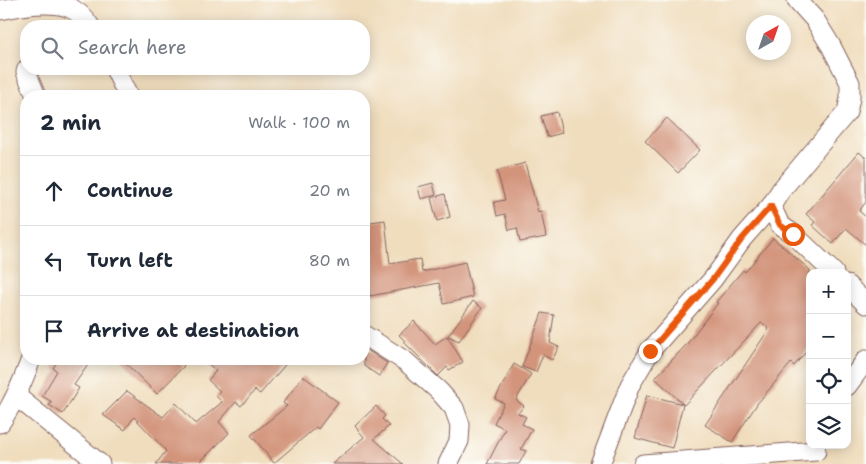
<!DOCTYPE html>
<meta charset="utf-8">
<style>
:root{--surface:#fff;--page:#f2f2f3;--text:#1f2937;--muted:#747a83;--line:#e0e1e3}
body{margin:0;font-family:"Shantell Sans",sans-serif;background:var(--page);color:var(--text)}
.controls{position:absolute;right:15px;bottom:15px;display:grid;overflow:hidden;border-radius:10px;box-shadow:0 2px 12px #0003}
.controls button{width:45px;height:45px;display:grid;place-items:center;padding:0;border:0;border-bottom:1px solid var(--line);background:var(--surface);color:var(--text);font:25px sans-serif}
.compass{position:absolute;left:746px;top:15px;width:45px;height:45px;border-radius:50%;background:var(--surface);box-shadow:0 2px 12px #0003;rotate:40deg}
.stop{position:absolute;width:15px;height:15px;margin:-11px;border:4px solid #ea580c;border-radius:50%;background:#fff}
.stop.end{background:#ea580c;border-color:#fff;box-shadow:0 1px 5px #0008}
.list{margin:0;padding:0;list-style:none}
h2{display:flex;justify-content:space-between;align-items:center;height:65px;margin:0;padding:0 20px;font-size:21px}
h2 small{font-size:16px;font-weight:400;color:var(--muted)}
.list li{display:grid;grid-template-columns:32px 1fr auto;gap:15px;align-items:center;box-sizing:border-box;height:70px;padding:0 20px;border-top:1px solid var(--line)}
.list b{display:block;font-size:19px;white-space:nowrap}
.list em{font-size:16px;font-style:normal;color:var(--muted)}
.icon{flex:none;width:28px;height:28px;fill:none;stroke:currentColor;stroke-width:2;stroke-linecap:round;stroke-linejoin:round}
.map{position:relative;flex:none;width:866px;height:464px;overflow:hidden}
.search{position:absolute;background:var(--surface);box-shadow:0 2px 12px #0003;left:20px;top:20px;width:350px;height:55px;display:flex;align-items:center;gap:12px;box-sizing:border-box;padding:0 18px;border-radius:20px;color:var(--muted);font-size:19px}
.panel{position:absolute;background:var(--surface);box-shadow:0 2px 12px #0003;left:20px;top:90px;width:350px;height:275px;border-radius:20px}
.map>svg:first-child{display:block}
.building{fill:#d3947c}
.lines{fill:none;stroke-linecap:round;stroke-linejoin:round}
.street-casing{stroke:#84625e;stroke-width:21}
.street{stroke:#fff;stroke-width:19}
.route{stroke:#ea580c;stroke-width:6}
</style>
<div class="map">
<svg width="866" height="464" viewBox="0 0 866 464">
<rect width="100%" height="100%" fill="#fdfcf7"/>
<filter id="ink" filterUnits="userSpaceOnUse"><feTurbulence type="fractalNoise" baseFrequency=".02" numOctaves="2"/><feDisplacementMap in="SourceGraphic" scale="10" xChannelSelector="R" yChannelSelector="G"/><feConvolveMatrix kernelMatrix="1 2 1 2 8 2 1 2 1" color-interpolation-filters="sRGB"/></filter>
<filter id="wash" filterUnits="userSpaceOnUse"><feTurbulence type="fractalNoise" baseFrequency=".0096" numOctaves="4" result="noise"/><feDisplacementMap in="SourceGraphic" scale="20" xChannelSelector="R" yChannelSelector="G"/><feGaussianBlur stdDeviation="1.12" result="paint"/><feColorMatrix in="noise" values="0 0 0 0 0 0 0 0 0 0 0 0 0 0 0 0 0 1.4 0 .05"/><feComposite in="paint" operator="in"/></filter>
<g filter="url(#wash)">
<rect width="100%" height="100%" fill="#f0ddbd"/>
<g id="blocks">
<path class="building" d="M557,112L562,133L547,137L541,116Z
M667,118L700,150L678,173L645,141Z
M859,152L866,158V202L859,211L866,217V245L846,228L833,244L812,225L815,222L806,214Z
M525,163L538,212L541,211L546,237L520,242L517,228L509,230L505,214L497,216L494,202L505,200L497,171Z
M433,183L436,195L421,199L418,187Z
M445,194L450,217L437,221L431,198Z
M385,220L390,264L420,259L422,272L465,262L473,297L444,304L439,283L370,296L364,262V223Z
M773,238L810,270V347L794,366L791,363L757,404L732,442L705,425L769,329L761,323L684,405L655,378L686,345L718,303L716,302L743,270L745,272Z
M473,301L482,308L459,341L448,336Z
M542,313L554,315L550,343L559,347L552,360L543,355L536,372L522,367Z
M414,321L435,344L447,336L463,362L449,370L447,367L438,376L405,343V341L399,335Z
M364,348L387,363L379,376L364,366Z
M59,359H92L74,385L79,388L63,414L49,405L52,402L42,396L57,371L53,368Z
M121,359H177L184,366L157,394Z
M203,359H290L260,394L255,390L241,406L236,402L219,422L229,433L198,464H156L166,451L134,417L125,430L103,415L127,391L163,417L176,403L196,424L222,402L216,396L220,391L208,380L216,371Z
M514,364L531,374L516,400L524,406L518,413L526,417L522,424L532,429L521,449L526,451L519,464H487L505,429L494,423L504,403L495,399Z
M303,376L338,402L318,429L316,427L274,463L251,435L287,406L283,403Z
M647,395L683,404L672,448L635,438Z
M376,406L385,416L382,419L389,426L374,439L403,464H332L364,437L355,426Z"/>
</g>
</g>
<g filter="url(#ink)">
<use href="#blocks" fill-opacity="0" stroke="#84625e" stroke-width="1"/>
<g class="lines">
<g class="street-casing">
<path id="street" d="M797,0L815,20L831,46L850,83V98L847,112L781,190L771,206L780,225L793,234L834,273
M0,10C21,6 49,0 70,8C78,11 85,19 90,26
M27,69L26,72L36,96
M115,69L128,96
M847,285L866,304
M364,335L405,361L439,391L454,408L460,425L459,441L448,464
M847,386L866,360
M16,396L100,464
M0,423C14,403 23,381 31,359
M600,464L630,385L650,351L713,279L742,239L771,206
M643,464L816,451"/>
</g>
<use href="#street" class="street"/>
</g>
</g>
<g class="lines" filter="url(#ink)">
<path class="route" d="M650,351L713,279L742,239L771,206L780,225L793,234"/>
</g>
</svg>
<div class="controls">
<button>+</button>
<button>−</button>
<button><svg class="icon" aria-label="locate" viewBox="0 0 24 24"><circle cx="12" cy="12" r="6"/><path d="M12 2v4M12 18v4M2 12h4M18 12h4"/></svg></button>
<button><svg class="icon" aria-label="layers" viewBox="0 0 24 24"><path d="M12 4l9 5-9 5-9-5zM3 14l9 5 9-5"/></svg></button>
</div>
<svg class="compass" viewBox="-18 -18 36 36"><path d="M0-13l5 13h-10z" fill="#e53935"/><path d="M0 13l5-13h-10z" fill="#747a83"/></svg>
<div class="stop" style="left:793px;top:234px"></div>
<div class="stop end" style="left:650px;top:351px"></div>
<div class="search"><svg class="icon" aria-label="search" viewBox="0 0 24 24"><circle cx="10" cy="10" r="6"/><path d="M15 15l6 6"/></svg>Search here</div>
<section class="panel">
<h2>2 min<small>Walk · 100 m</small></h2>
<ul class="list">
<li><svg class="icon" aria-label="ahead" viewBox="0 0 24 24"><path d="M12 20V5M6 11l6-6 6 6"/></svg><div><b>Continue</b></div><em>20 m</em></li>
<li><svg class="icon" aria-label="left" viewBox="0 0 24 24"><path d="M17 20v-9H6M10 6l-5 5 5 5"/></svg><div><b>Turn left</b></div><em>80 m</em></li>
<li><svg class="icon" aria-label="arrive" viewBox="0 0 24 24"><path d="M6 21V4h12l-3 4 3 4H6"/></svg><div><b>Arrive at destination</b></div></li>
</ul>
</section>
</div>
